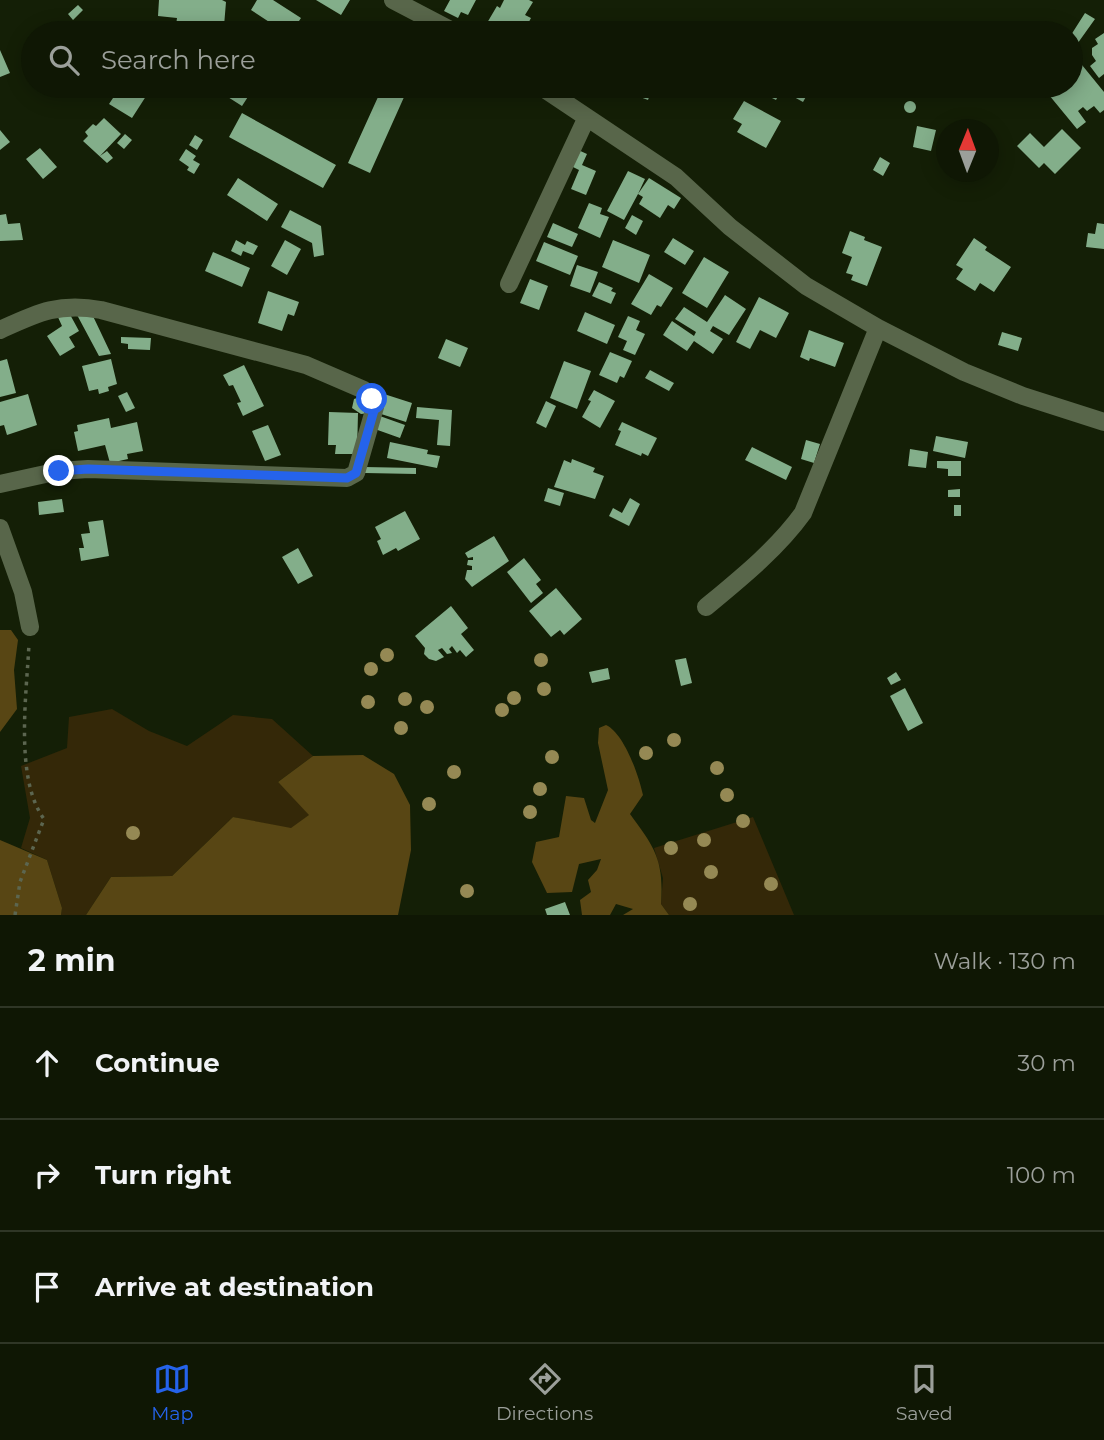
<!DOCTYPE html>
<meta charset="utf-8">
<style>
:root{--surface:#0f1704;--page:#18200e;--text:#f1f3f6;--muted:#9b9f9a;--line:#2f3626;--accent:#2563eb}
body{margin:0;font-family:Montserrat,sans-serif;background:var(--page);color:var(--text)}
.compass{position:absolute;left:936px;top:119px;width:63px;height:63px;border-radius:50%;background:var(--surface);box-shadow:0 4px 18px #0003;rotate:1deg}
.stop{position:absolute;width:21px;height:21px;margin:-16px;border:5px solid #2563eb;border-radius:50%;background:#fff}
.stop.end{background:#2563eb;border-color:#fff;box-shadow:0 2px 7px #0008}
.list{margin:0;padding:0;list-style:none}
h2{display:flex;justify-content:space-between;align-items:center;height:91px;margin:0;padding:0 28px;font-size:30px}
h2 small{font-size:23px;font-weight:400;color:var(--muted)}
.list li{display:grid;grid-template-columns:46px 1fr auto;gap:21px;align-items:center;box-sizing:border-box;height:112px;padding:0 28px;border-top:2px solid var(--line)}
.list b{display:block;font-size:26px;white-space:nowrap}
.list em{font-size:23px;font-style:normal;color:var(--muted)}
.icon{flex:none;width:38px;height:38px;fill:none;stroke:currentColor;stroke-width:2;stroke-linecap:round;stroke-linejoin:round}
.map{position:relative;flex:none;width:1104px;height:915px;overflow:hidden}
.search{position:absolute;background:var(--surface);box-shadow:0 4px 18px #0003;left:21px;right:21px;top:21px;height:77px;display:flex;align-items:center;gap:18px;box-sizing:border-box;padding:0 24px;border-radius:38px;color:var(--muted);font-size:26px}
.sheet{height:427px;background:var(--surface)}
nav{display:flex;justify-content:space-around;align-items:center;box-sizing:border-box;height:98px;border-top:2px solid var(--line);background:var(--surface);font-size:19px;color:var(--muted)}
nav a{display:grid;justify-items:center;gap:4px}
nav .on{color:var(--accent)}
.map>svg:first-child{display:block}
.green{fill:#342808}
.forest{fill:#584614}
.building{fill:#83ae8a}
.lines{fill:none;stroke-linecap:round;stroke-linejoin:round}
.path{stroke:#5c6650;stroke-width:3.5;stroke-dasharray:3.5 5;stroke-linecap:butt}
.minor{stroke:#58664a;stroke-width:18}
.tree{fill:#958954}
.route{stroke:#2563eb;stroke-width:9}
</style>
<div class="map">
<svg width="1104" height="915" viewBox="0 0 1104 915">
<rect width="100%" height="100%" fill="#141f06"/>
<path class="green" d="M112,709L149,731L187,746L233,715L272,719L313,756L278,782L310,815L291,829L233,817L172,876L111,877L86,915H61L62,908L47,860L21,848L30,818L21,766L67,748L69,717Z
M753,817L794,915H669L661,904L663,878L654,848Z"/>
<path class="forest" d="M0,630H11L18,640L14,670L17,709L0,732Z
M606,725C624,733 639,776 643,795L630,814C655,848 664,860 661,904L669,915H623L633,909L616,904L610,915H582L580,900L591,892L588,880L597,870L601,859L579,864L572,892L547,893L532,862L536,842L559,837L566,796L584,798L591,820L595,823L608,790L598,743L599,728Z
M363,755L394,774L410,805L411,850L398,915H86L111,877L172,876L233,817L291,828L309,815L278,782L313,756Z
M0,840L47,860L62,908L61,915H0Z"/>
<path class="building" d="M159,0H222L226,2L224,26H220L219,33H175L177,18L158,16Z
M257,0H273L301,18L291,33H286L251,10Z
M316,0H350L341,15Z
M450,0H476L468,15L461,12L458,18L444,11Z
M504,0H529L533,2L525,15L531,18L523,33H513L503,28L501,31L487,23L497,6L500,8Z
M78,5L83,10L73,20L68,14Z
M1085,13L1095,19L1075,47L1071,45V35Z
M390,21L416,29L414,33H386Z
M1104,33V74L1099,78L1090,66L1096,61L1092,55V48L1098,44L1095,39Z
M0,50L10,73L0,77Z
M1082,65L1104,92V110L1100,113L1094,106L1087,111L1083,107L1078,111L1086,122L1077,129L1049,95L1061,86L1067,88L1075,82L1071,75Z
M121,86H143L150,90L132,118L109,104Z
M224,86H255L242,106L220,92Z
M383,86H409L370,173L348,163Z
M634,86H653L648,100L632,94Z
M748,86H783L776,100Z
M791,86H812L803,102L794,97L798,90Z
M904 107a6 6 0 1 1 12 0a6 6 0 1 1-12 0Z
M744,101L781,121L766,148L737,132L742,124L733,119Z
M242,113L336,165L323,188L229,137Z
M104,118L121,134L100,156L107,151L113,158L107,163L83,141L88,136L85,132L93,124L96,126Z
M917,126L936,130L931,151L913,147Z
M1062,129L1081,148L1055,174L1044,163L1039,168L1017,146L1030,133L1044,147Z
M0,130L10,142L0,150Z
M125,134L132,140L124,149L117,143Z
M195,135L203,140L197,150L189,145Z
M40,148L57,167L43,179L26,159Z
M186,149L196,156L193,160L200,164L194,174L187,170L189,167L179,160Z
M576,149L587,154L582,165L596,171L586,195L571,189L579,170L569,165Z
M880,157L890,163L883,176L873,170Z
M628,171L645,179L638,194L649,178L681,198L674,209L668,205L660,218L639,204L643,197L638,194L624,220L607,211Z
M238,178L278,204L267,221L227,195Z
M589,203L602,208L600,214L609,217L600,238L578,228Z
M290,210L321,226L324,255L314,257L312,243L281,227Z
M6,214L8,224L20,223L23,240L0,241V215Z
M632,215L643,221L636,235L625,228Z
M553,223L578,234L572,247L547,237Z
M1097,223L1104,224V249L1086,247L1088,233L1095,234Z
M850,231L865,237L864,240L882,247L867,286L851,280L853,275L846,273L852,257L842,253Z
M673,238L694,251L685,265L664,252Z
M974,238L987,247L985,250L1011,267L994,292L980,283L975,291L956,279L963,269L956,265Z
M236,240L245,245L247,241L258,246L253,255L243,251L241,256L231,251Z
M285,240L301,249L287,275L271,266Z
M613,240L650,255L639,283L602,267Z
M544,242L578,256L570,275L536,261Z
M213,252L250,268L242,287L205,271Z
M704,257L729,272L707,308L682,293Z
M577,265L598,272L590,293L570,286Z
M649,274L673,288L661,307L657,305L651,315L631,304Z
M530,279L548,286L539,310L520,303Z
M599,282L613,288L611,291L616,293L611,304L592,296Z
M268,291L299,302L294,316L288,314L282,331L258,323Z
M725,295L746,309L729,335L713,326L710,331L723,339L713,354L694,341L687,351L663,335L672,321L694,336L696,332L675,319L684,307L707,322Z
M759,297L789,313L776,338L760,330L750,349L736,342Z
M67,309L79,331L69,337L75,347L60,356L47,336L62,326L57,315Z
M585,312L615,325L607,344L577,331Z
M76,313L92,314L111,354L99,356Z
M628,316L640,321L636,330L645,334L635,355L623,350L627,341L618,337Z
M809,330L844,343L835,367L810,358L809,361L800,357Z
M1002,332L1022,338L1018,351L998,345Z
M121,337L151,338L150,350L128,349V344L121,343Z
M446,339L468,348L460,367L438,358Z
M610,352L632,361L624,378L620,376L617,383L599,375Z
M7,359L16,393L0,397V361Z
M111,359L117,384L108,387L109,391L99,394L98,389L89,391L82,366Z
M564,361L591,371L577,409L550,398Z
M244,365L264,406L243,416L237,403L241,402L233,385L229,386L223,375Z
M650,370L674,383L669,391L645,378Z
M594,390L615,401L600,428L582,417L591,401L588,400Z
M127,392L135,408L126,412L118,396Z
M28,394L37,425L7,435L4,425L0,426V402Z
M384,394L412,403L406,422L378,413Z
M357,398H364L370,413L361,414L352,408L354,399Z
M546,401L556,406L546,428L536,423Z
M417,407L452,410L450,446L437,445L439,420L416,418Z
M329,412L358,413L357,454H335L336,445H328Z
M377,415L405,425L400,438L372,428Z
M109,418L111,428L137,422L143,451L127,454L128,459L110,463L105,445L78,451L74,432L78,431L77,425Z
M622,422L657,438L648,456L642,453L641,456L615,445L621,431L618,430Z
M268,425L281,455L265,461L252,431Z
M936,436L968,442L965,458L933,451Z
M806,440L820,444L814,463L801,459Z
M390,442L428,450L427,454L440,456L437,468L387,458Z
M752,447L792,467L786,480L745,460Z
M910,449L928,452L926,468L908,466Z
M572,459L595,468L593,472L604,476L595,499L554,487L564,460L571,463Z
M937,461H961V476H948V469L937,468Z
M365,467L416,468V474L365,473Z
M548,488L564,493L560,506L544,501Z
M960,489V497H948V490Z
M630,498L640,504L629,526L609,516L613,508L622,513Z
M62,499L64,512L39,515L38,502Z
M954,505H961V516H954Z
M405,511L420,539L398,551L396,548L383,555L377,541L381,539L375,527Z
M103,520L109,556L81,561L79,548H84L81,534L90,533L88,522Z
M494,536L509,561L472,587L465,579L467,570H472V566L467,565L468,560H473V557L468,558L465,553Z
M298,548L313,576L298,584L282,557Z
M524,558L541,580L536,584L543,593L531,603L507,572Z
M556,588L582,619L564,635L560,630L551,637L529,611Z
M451,606L468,628L461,634L474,650L466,657L460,650L457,653L452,646L449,649L452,653L447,654L442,648L438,650L444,657L436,661L429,659L424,654L425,648L415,636Z
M686,658L692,683L681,686L675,660Z
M608,668L610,679L592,683L589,672Z
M896,672L901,680L891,685L887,678Z
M905,688L923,723L908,731L890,696Z
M565,902L570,915H547L545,909Z"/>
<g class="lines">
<path class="path" d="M15,915L20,882L44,819C14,778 27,692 29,643"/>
<path class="minor" d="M393,0L456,33
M540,86L676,177L730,227L806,286L878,328L964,372L1023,396L1104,422
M509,284L586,119
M0,330C37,313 59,302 101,310L306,365L364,390L375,407L356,473L347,478L88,469L59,471L0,484
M0,528L23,592L30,627
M706,607C741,578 777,549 803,513L878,328"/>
</g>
<g class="tree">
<circle cx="387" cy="655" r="7"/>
<circle cx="541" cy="660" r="7"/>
<circle cx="371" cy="669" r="7"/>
<circle cx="544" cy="689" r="7"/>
<circle cx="514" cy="698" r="7"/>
<circle cx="405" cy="699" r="7"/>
<circle cx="368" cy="702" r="7"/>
<circle cx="427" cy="707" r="7"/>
<circle cx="502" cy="710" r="7"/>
<circle cx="401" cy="728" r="7"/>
<circle cx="674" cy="740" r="7"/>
<circle cx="646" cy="753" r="7"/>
<circle cx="552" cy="757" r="7"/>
<circle cx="717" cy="768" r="7"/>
<circle cx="454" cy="772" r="7"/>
<circle cx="540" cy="789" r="7"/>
<circle cx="727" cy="795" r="7"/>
<circle cx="429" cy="804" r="7"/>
<circle cx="530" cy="812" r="7"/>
<circle cx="743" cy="821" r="7"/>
<circle cx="133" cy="833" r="7"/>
<circle cx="704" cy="840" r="7"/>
<circle cx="671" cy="848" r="7"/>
<circle cx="711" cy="872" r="7"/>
<circle cx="771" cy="884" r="7"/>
<circle cx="467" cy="891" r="7"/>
<circle cx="690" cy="904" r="7"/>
</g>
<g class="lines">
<path class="route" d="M59,471L88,469L347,478L356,473L375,407L372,399"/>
</g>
</svg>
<svg class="compass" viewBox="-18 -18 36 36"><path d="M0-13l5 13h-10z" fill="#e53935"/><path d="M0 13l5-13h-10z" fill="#9b9f9a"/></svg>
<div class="stop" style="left:372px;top:399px"></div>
<div class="stop end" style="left:59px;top:471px"></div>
<div class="search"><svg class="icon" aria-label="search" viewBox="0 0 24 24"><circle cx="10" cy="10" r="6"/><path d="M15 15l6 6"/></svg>Search here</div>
</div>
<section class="sheet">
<h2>2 min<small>Walk · 130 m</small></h2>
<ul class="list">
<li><svg class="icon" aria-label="ahead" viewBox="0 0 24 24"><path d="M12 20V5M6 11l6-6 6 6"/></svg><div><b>Continue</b></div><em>30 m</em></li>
<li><svg class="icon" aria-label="right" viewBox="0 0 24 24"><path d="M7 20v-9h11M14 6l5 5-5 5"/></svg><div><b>Turn right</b></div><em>100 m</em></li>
<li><svg class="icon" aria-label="arrive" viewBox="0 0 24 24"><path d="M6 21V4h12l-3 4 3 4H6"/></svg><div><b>Arrive at destination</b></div></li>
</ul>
</section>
<nav>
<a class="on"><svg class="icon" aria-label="map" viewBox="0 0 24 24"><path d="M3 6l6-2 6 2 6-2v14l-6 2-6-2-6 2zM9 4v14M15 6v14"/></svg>Map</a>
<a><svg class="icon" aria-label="directions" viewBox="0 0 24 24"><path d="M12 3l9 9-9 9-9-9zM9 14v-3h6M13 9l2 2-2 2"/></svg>Directions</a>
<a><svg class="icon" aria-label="saved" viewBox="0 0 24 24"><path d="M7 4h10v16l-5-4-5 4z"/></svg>Saved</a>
</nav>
